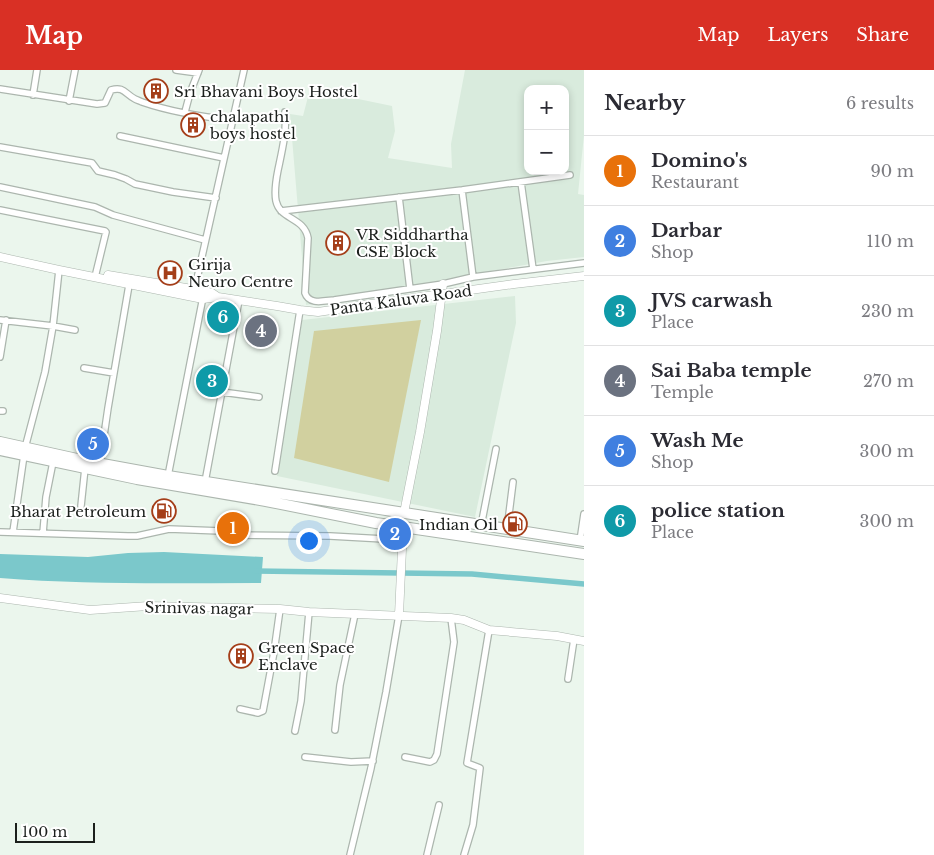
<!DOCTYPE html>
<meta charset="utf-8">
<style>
:root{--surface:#fff;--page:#f2f2f3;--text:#2b2b33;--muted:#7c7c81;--line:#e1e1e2;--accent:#d93025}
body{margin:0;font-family:"Libre Baskerville",serif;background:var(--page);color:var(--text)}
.controls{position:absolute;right:15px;top:15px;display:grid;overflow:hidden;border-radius:10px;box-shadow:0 2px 8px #0003}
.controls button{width:45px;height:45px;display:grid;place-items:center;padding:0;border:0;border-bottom:1px solid var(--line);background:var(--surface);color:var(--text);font:25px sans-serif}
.scale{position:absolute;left:15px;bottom:12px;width:80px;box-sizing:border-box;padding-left:5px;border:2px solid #1b1f1c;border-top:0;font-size:14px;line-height:18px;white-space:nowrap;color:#1b1f1c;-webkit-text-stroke:4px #fff;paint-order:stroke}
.you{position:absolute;left:308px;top:470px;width:18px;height:18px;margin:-12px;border:4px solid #fff;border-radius:50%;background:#1a73e8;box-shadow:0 0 0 8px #1a73e833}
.badge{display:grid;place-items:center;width:32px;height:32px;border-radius:50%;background:var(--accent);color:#fff;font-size:16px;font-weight:700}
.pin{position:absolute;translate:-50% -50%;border:2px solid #fff;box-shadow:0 1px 5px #0006}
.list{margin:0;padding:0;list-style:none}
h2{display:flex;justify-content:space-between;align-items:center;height:65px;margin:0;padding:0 20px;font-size:21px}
h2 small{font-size:16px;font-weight:400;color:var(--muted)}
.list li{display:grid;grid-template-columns:32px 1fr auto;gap:15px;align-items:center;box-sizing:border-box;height:70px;padding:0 20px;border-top:1px solid var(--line)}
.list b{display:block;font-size:19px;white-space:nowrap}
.list p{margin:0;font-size:16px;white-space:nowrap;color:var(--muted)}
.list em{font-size:16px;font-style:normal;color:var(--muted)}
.map{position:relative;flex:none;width:584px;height:785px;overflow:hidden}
header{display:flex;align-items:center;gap:30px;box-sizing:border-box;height:70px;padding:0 25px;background:var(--accent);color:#fff}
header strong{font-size:24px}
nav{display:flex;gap:28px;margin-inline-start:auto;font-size:18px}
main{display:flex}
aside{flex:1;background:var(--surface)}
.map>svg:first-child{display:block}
.built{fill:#d9ebdd;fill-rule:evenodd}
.green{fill:#d1d09f}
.water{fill:#7bc8cb}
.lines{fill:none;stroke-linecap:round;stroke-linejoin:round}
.canal{stroke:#7bc8cb;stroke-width:5.5}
.minor-casing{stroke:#acb6ae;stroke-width:8}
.tertiary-casing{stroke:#acb6ae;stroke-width:9}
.trunk-casing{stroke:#acb6ae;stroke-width:12}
.minor{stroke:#fff;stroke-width:5.5}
.tertiary{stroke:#fff;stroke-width:8}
.trunk{stroke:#fff;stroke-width:10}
.tertiary-bridge-casing{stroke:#acb6ae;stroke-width:9;stroke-linecap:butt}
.tertiary-bridge{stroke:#fff;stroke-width:8}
.labels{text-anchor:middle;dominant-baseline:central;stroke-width:4;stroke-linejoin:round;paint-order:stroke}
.poi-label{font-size:15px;fill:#1b1f1c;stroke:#fff;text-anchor:start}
.street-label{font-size:15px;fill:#1b1f1c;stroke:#fff}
</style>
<header>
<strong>Map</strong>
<nav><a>Map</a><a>Layers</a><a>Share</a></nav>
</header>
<main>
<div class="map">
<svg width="584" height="785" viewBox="0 0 584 785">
<rect width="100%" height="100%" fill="#ebf6ed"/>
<path class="built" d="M465,0H584V65L578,124L584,125V187L547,191L306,235L290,44L303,46L310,19L392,36L395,61L388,88L452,98L451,74ZM528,19H565V101H528Z
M515,226L516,253L475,447L277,406L302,250Z"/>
<path class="green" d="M421,250L389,412L294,388L314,261Z"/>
<path class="water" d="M164,482L263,487L261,513C174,513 87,515 0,508V484L88,487L128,483Z"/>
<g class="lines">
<path class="canal" d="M255,501L472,504L584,514"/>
<g class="minor-casing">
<path id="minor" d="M176,0L198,3
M0,19L97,34L105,33L111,20C124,16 125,24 135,29C137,30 140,31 142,32C171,42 203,47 233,50
M33,25L37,0
M69,31L75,0
M185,42L190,23L199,0
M285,42C287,61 282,81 278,100C276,110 274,121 276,131C280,150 304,147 308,168L305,223C309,235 323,231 334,230L443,214L473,207L584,193
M120,66L224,88
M0,77L92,93L98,101L115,105L126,109L135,114L173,122L216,128
M521,112L533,199
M0,117L95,137L113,145L205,170
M462,120L473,207
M399,127L410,219
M0,140L105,161L106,162L96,203
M281,141L462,120L570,105
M194,222L244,0
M0,250L53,256L75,260
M0,287L6,250
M84,298L114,303
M222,322L259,327
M0,341H3
M25,378L45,302L53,256L59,200
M100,393L108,338L129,215
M275,401L300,240
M168,406L203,227
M205,412L239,230
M81,436L85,398
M481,456L496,379
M507,460L513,412
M0,462L128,466H137L169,459L221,461L229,465L330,466L402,470
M13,462L24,385
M43,463L46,427L53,392
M580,471L584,444
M568,609L574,569
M240,639L258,643L263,641L274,582L280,539
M335,660L340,615L355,544
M295,661L301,631L309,542
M305,687L351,692L373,691
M405,687L430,692L434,690L437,684L454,572L451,548
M350,785L371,698L386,622L399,545
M427,785L439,735
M464,785L473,755L480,698L467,693L489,560"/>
</g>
<g class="tertiary-casing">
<path id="tertiary" d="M0,187L59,200L203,229L218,227L277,236L300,240L318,242L378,233
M108,205L204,221L212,223L218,227
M404,443L420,362L437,261L443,214
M0,528L90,540L148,536L280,539L309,542L451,548L464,550L489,560L557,566L584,571
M399,545L403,457"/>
</g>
<g class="trunk-casing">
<path id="trunk" d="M0,372L86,391L168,406L584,471
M0,380L137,409L266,431L376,453L584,484"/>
</g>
<use href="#minor" class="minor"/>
<use href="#tertiary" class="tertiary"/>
<use href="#trunk" class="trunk"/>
<g class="tertiary-bridge-casing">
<path id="tertiary-bridge" d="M378,233L514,214L584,206"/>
</g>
<use href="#tertiary-bridge" class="tertiary-bridge"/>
</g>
<defs>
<g id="building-ring" transform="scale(1.25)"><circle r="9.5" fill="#fff" stroke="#a43e19" stroke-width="1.5"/><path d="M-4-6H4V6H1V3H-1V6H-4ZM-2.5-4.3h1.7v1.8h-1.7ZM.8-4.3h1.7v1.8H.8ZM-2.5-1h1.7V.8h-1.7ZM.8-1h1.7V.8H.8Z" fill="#a43e19"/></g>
<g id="hospital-ring" transform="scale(1.25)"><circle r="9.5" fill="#fff" stroke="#a43e19" stroke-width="1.5"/><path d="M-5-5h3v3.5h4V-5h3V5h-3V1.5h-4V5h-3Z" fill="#a43e19"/></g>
<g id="fuel-ring" transform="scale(1.25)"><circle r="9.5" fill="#fff" stroke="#a43e19" stroke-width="1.5"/><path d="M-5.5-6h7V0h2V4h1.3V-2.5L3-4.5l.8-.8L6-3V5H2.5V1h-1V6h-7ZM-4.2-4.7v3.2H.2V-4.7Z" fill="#a43e19"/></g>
</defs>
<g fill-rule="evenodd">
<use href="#building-ring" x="156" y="21"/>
<use href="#building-ring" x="193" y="55"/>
<use href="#building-ring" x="338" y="173"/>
<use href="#hospital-ring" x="170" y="203"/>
<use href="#fuel-ring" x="164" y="441"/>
<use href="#fuel-ring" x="515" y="454"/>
<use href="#building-ring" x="241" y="586"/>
</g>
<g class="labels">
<g class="poi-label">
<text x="174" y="21">Sri Bhavani Boys Hostel</text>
<text x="210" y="46">chalapathi<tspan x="210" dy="17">boys hostel</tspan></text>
<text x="356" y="164">VR Siddhartha<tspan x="356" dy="17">CSE Block</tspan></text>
<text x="188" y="194">Girija<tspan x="188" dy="17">Neuro Centre</tspan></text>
<text x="146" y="441" text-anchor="end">Bharat Petroleum</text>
<text x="498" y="454" text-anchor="end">Indian Oil</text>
<text x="258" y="577">Green Space<tspan x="258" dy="17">Enclave</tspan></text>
</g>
<g class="street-label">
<text transform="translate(401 230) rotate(-8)">Panta Kaluva Road</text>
<text transform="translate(199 538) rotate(1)">Srinivas nagar</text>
</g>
</g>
</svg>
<div class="controls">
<button>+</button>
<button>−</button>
</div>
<div class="scale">100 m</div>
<div class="you"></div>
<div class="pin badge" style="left:233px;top:458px;background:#e8710a">1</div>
<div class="pin badge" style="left:395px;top:464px;background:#3f7fe0">2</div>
<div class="pin badge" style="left:212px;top:311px;background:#0f9aa8">3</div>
<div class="pin badge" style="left:261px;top:261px;background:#6b7280">4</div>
<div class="pin badge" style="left:93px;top:374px;background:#3f7fe0">5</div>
<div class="pin badge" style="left:223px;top:247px;background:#0f9aa8">6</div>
</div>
<aside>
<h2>Nearby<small>6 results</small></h2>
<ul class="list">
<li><span class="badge" style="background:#e8710a">1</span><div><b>Domino's</b><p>Restaurant</p></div><em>90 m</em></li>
<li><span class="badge" style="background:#3f7fe0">2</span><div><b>Darbar</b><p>Shop</p></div><em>110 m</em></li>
<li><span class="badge" style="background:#0f9aa8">3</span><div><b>JVS carwash</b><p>Place</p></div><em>230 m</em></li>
<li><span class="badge" style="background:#6b7280">4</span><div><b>Sai Baba temple</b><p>Temple</p></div><em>270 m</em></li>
<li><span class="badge" style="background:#3f7fe0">5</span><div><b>Wash Me</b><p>Shop</p></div><em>300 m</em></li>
<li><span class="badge" style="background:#0f9aa8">6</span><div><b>police station</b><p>Place</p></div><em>300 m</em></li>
</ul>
</aside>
</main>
